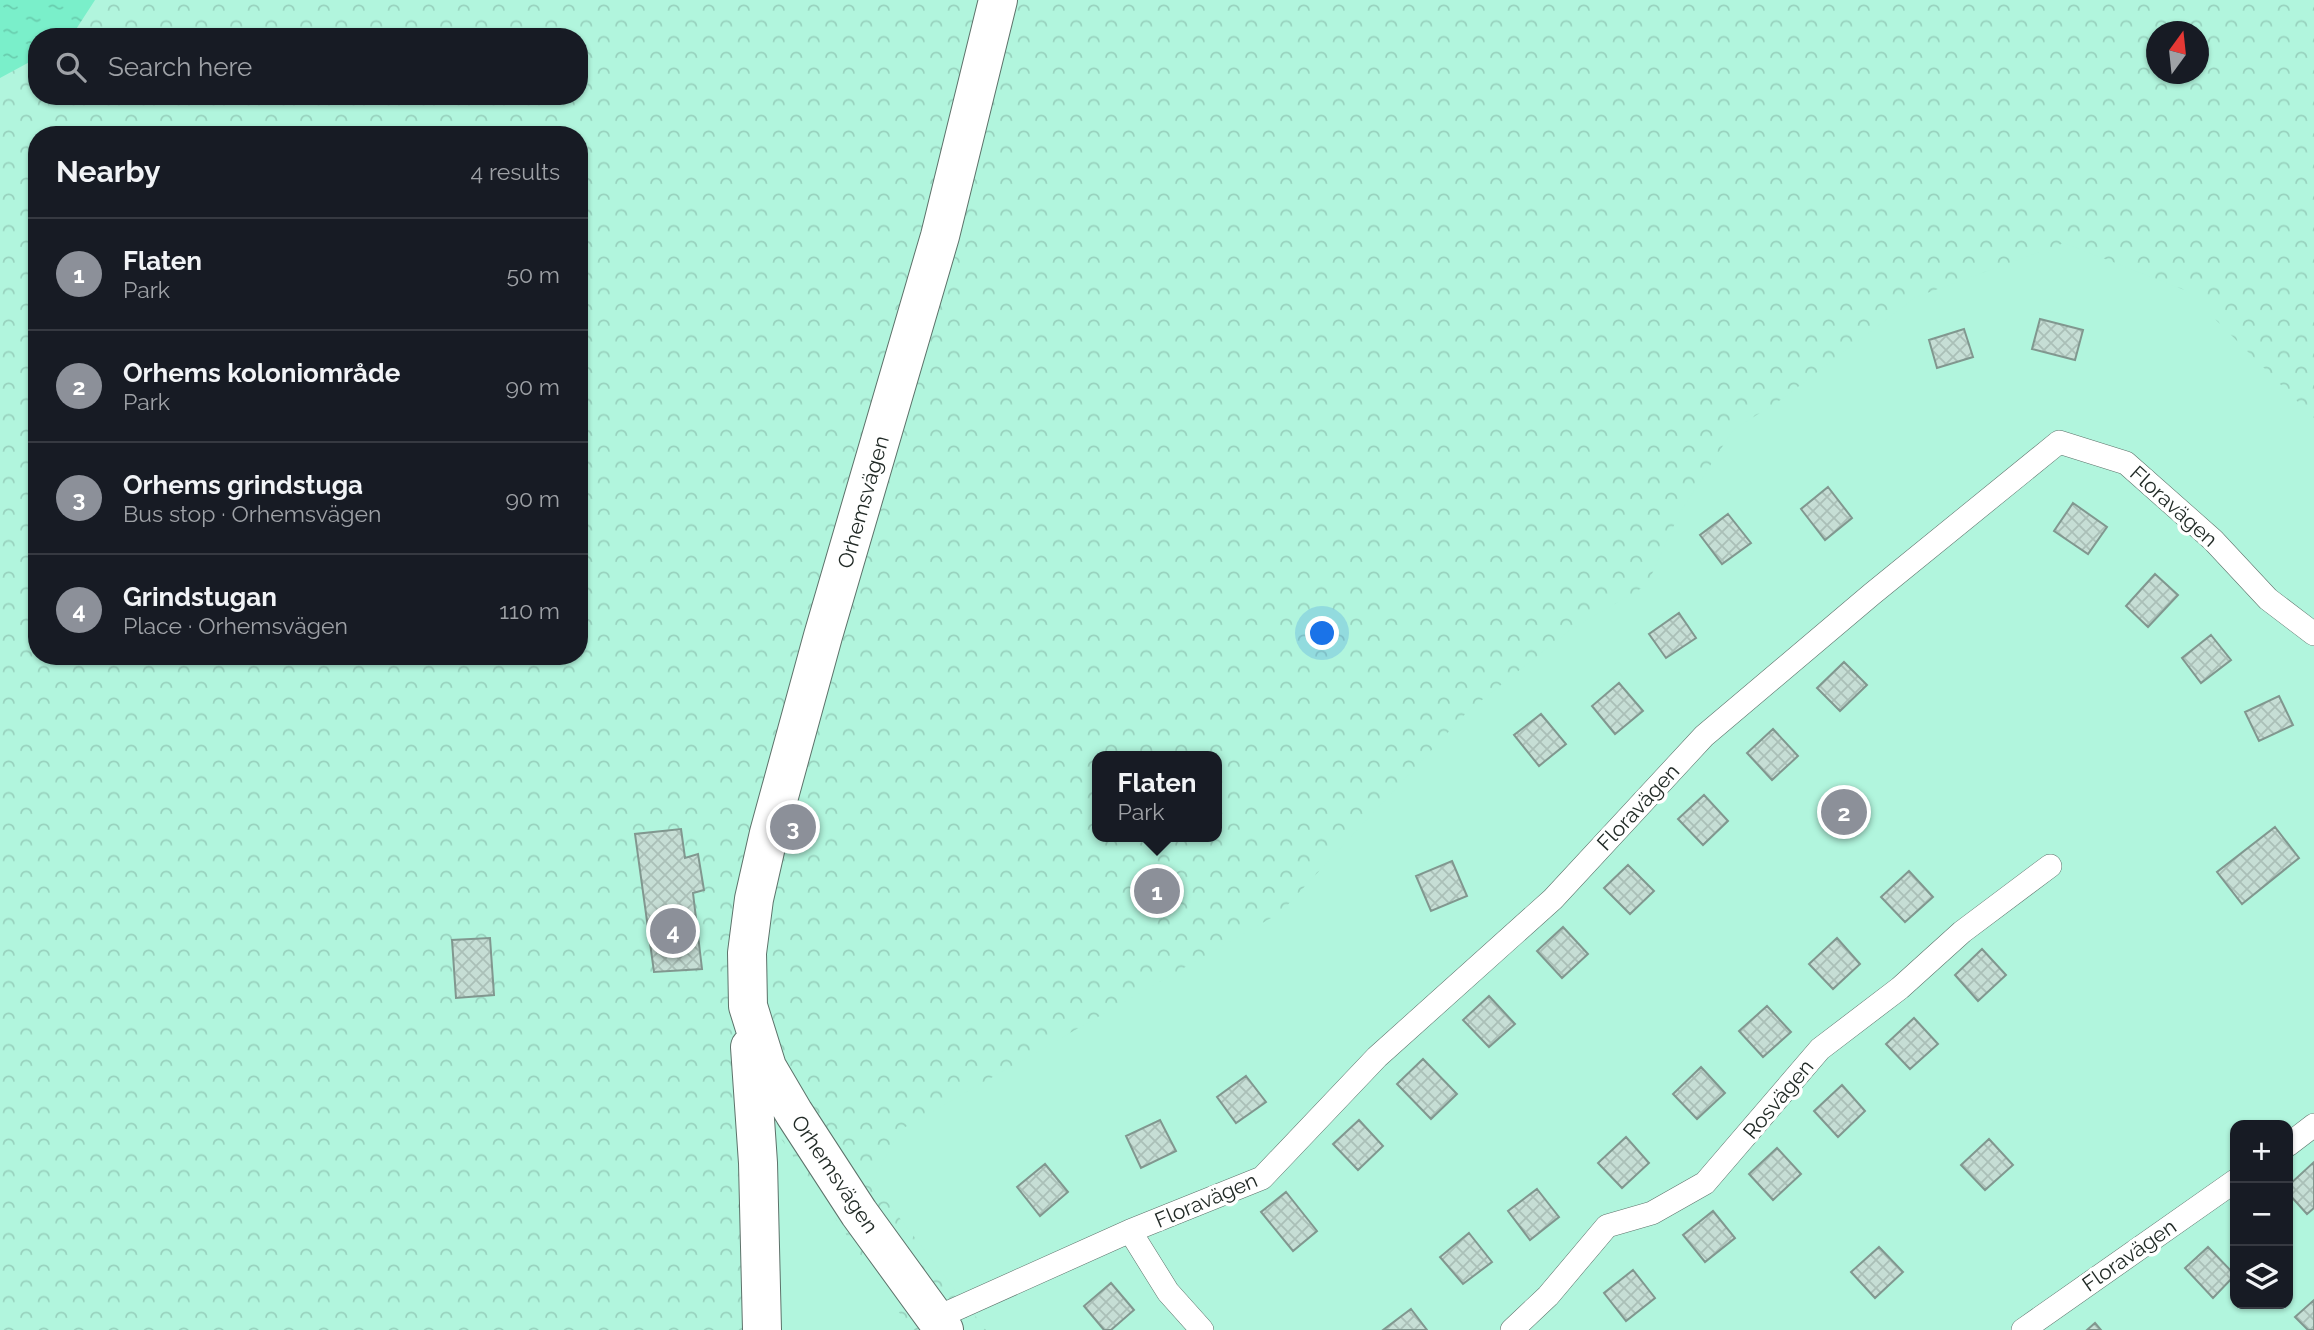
<!DOCTYPE html>
<meta charset="utf-8">
<style>
:root{--surface:#171b24;--page:#20242c;--text:#f1f3f6;--muted:#9ea1a6;--line:#363941;--accent:#8c9099}
body{margin:0;font-family:Raleway,sans-serif;background:var(--page);color:var(--text)}
.controls{position:absolute;right:21px;bottom:21px;display:grid;overflow:hidden;border-radius:14px;box-shadow:0 2px 5px #0004}
.controls button{width:63px;height:63px;display:grid;place-items:center;padding:0;border:0;border-bottom:2px solid var(--line);background:var(--surface);color:var(--text);font:35px sans-serif}
.compass{position:absolute;left:2146px;top:21px;width:63px;height:63px;border-radius:50%;background:var(--surface);box-shadow:0 2px 5px #0004;rotate:15deg}
.you{position:absolute;left:1323px;top:634px;width:24px;height:24px;margin:-18px;border:5px solid #fff;border-radius:50%;background:#1a73e8;box-shadow:0 0 0 10px #1a73e833}
.badge{display:grid;place-items:center;width:46px;height:46px;border-radius:50%;background:var(--accent);color:#fff;font-size:23px;font-weight:700}
.pin{position:absolute;translate:-50% -50%;border:4px solid #fff;box-shadow:0 2px 7px #0006}
.popup{position:absolute;left:1092px;top:751px;width:130px;height:91px;box-sizing:border-box;display:grid;place-content:center;border-radius:14px;background:var(--surface);filter:drop-shadow(0 2px 5px #0005);font-size:23px;white-space:nowrap;color:var(--muted)}
.popup b{font-size:26px;color:var(--text)}
.popup::after{content:'';position:absolute;left:50%;top:100%;margin-left:-14px;border:14px solid transparent;border-top-color:var(--surface)}
.list{margin:0;padding:0;list-style:none}
h2{display:flex;justify-content:space-between;align-items:center;height:91px;margin:0;padding:0 28px;font-size:30px}
h2 small{font-size:23px;font-weight:400;color:var(--muted)}
.list li{display:grid;grid-template-columns:46px 1fr auto;gap:21px;align-items:center;box-sizing:border-box;height:112px;padding:0 28px;border-top:2px solid var(--line)}
.list b{display:block;font-size:26px;white-space:nowrap}
.list p{margin:0;font-size:23px;white-space:nowrap;color:var(--muted)}
.list em{font-size:23px;font-style:normal;color:var(--muted)}
.icon{flex:none;width:38px;height:38px;fill:none;stroke:currentColor;stroke-width:2;stroke-linecap:round;stroke-linejoin:round}
.map{position:relative;flex:none;width:2314px;height:1330px;overflow:hidden}
.search{position:absolute;background:var(--surface);box-shadow:0 2px 5px #0004;left:28px;top:28px;width:560px;height:77px;display:flex;align-items:center;gap:18px;box-sizing:border-box;padding:0 24px;border-radius:28px;color:var(--muted);font-size:26px}
.panel{position:absolute;background:var(--surface);box-shadow:0 2px 5px #0004;left:28px;top:126px;width:560px;height:539px;border-radius:28px}
.map>svg:first-child{display:block}
.forest{fill:url(#forest-crowns);fill-rule:evenodd}
.garden{fill:#b1f5dd;fill-rule:evenodd}
.water{fill:url(#water-ripples)}
.building{fill:url(#building-cross-hatch);stroke:#81978f;stroke-width:2}
.lines{fill:none;stroke-linecap:round;stroke-linejoin:round}
.lane-casing{stroke:#5d726a;stroke-width:24}
.street-casing{stroke:#5d726a;stroke-width:40}
.lane{stroke:#fff;stroke-width:23}
.street{stroke:#fff;stroke-width:38}
.labels{text-anchor:middle;dominant-baseline:central;stroke-width:7;stroke-linejoin:round;paint-order:stroke}
.street-label{font-size:21px;fill:#222b27;stroke:#fff}
</style>
<div class="map">
<svg width="2314" height="1330" viewBox="0 0 2314 1330">
<defs>
<pattern id="forest-crowns" width="20" height="18" patternUnits="userSpaceOnUse" patternTransform="scale(1.75)"><rect width="20" height="18" fill="#b1f5dd"/><path d="M2 6a3 3 0 1 1 6 0M12 15a3 3 0 1 1 6 0" fill="none" stroke="#98d2be"/></pattern>
<pattern id="water-ripples" width="26" height="14" patternUnits="userSpaceOnUse" patternTransform="scale(1.75)"><rect width="26" height="14" fill="#7aefca"/><path d="M2 4q2-2 4 0t4 0M15 11q2-2 4 0t4 0" fill="none" stroke="#69cdae"/></pattern>
<pattern id="building-cross-hatch" width="8" height="8" patternUnits="userSpaceOnUse" patternTransform="scale(1.75)"><rect width="8" height="8" fill="#c6ded5"/><path d="M0 0l8 8M0 8l8-8" fill="none" stroke="#aabfb7"/></pattern>
</defs>
<rect width="100%" height="100%" fill="#e1f9ef"/>
<path class="forest" d="M0,0H2314V1330H0ZM2156,32H2198V74H2156ZM37,37H579V96H37ZM37,135H579V656H37ZM1098,756H1216V837H1098ZM2235,1125H2288V1304H2235Z"/>
<path class="garden" d="M2064,243L2187,291L2314,418V1330H986L872,1182L900,1130L1280,913L1468,711L1570,630L1647,585L1679,514L1733,430L1782,399L1916,297ZM2235,1125H2288V1304H2235Z
M776,1131L911,1330H778Z"/>
<path class="water" d="M0,0H95L71,37H37V58L0,78Z"/>
<path class="building" d="M2040,319L2083,330L2075,360L2032,349Z
M1964,329L1973,357L1937,368L1929,340Z
M1828,487L1852,518L1825,540L1801,509Z
M2073,503L2107,527L2088,554L2054,531Z
M1728,514L1751,543L1722,564L1700,535Z
M2155,574L2178,595L2148,627L2126,606Z
M1679,613L1696,638L1666,658L1649,634Z
M2211,635L2231,660L2201,683L2182,658Z
M1844,662L1867,685L1840,711L1817,688Z
M1619,683L1643,711L1615,734L1592,706Z
M2279,696L2293,725L2259,741L2245,712Z
M1541,714L1566,744L1539,766L1514,735Z
M1773,729L1798,756L1772,780L1747,753Z
M1704,795L1728,821L1703,845L1678,819Z
M2275,827L2299,858L2242,904L2217,872Z
M681,829L685,858L698,854L704,890L693,893L702,969L654,972L635,834Z
M1452,861L1467,896L1431,911L1416,876Z
M1628,865L1654,891L1630,914L1604,888Z
M1909,871L1933,897L1905,922L1881,897Z
M1563,927L1588,954L1562,978L1537,951Z
M490,938L494,995L456,998L452,940Z
M1837,938L1860,964L1833,989L1809,964Z
M1982,949L2006,975L1978,1001L1955,975Z
M1489,996L1515,1024L1489,1047L1463,1020Z
M1767,1006L1791,1032L1763,1057L1739,1031Z
M1914,1018L1938,1044L1910,1069L1886,1044Z
M1423,1059L1457,1094L1431,1119L1397,1084Z
M1701,1067L1725,1093L1697,1119L1673,1094Z
M1246,1076L1266,1102L1236,1123L1217,1097Z
M1842,1085L1865,1111L1838,1137L1814,1111Z
M1160,1120L1176,1151L1141,1168L1126,1136Z
M1359,1120L1383,1146L1358,1170L1333,1144Z
M1626,1137L1649,1163L1622,1188L1598,1163Z
M1989,1139L2013,1165L1985,1190L1961,1165Z
M1777,1148L1801,1174L1773,1200L1749,1174Z
M2314,1162V1208L2307,1214L2288,1193V1186Z
M1045,1164L1068,1192L1040,1216L1017,1187Z
M1537,1189L1559,1217L1530,1240L1508,1211Z
M1286,1192L1317,1231L1293,1251L1261,1212Z
M1713,1211L1735,1238L1705,1262L1683,1235Z
M1469,1233L1492,1262L1463,1284L1440,1257Z
M1879,1247L1903,1272L1875,1298L1851,1272Z
M2208,1247L2235,1275L2213,1298L2185,1268Z
M1633,1270L1655,1298L1626,1321L1604,1293Z
M1111,1283L1134,1310L1111,1330H1104L1084,1306Z
M2314,1300V1330H2308L2295,1317Z
M1411,1309L1427,1330H1383Z
M2095,1323L2101,1330H2087Z"/>
<g class="lines">
<g class="lane-casing">
<path id="lane" d="M2288,1145L2314,1125
M1130,1231L1168,1292L1202,1330
M936,1318L1130,1231L1262,1178L1377,1057L1553,899L1704,736L1872,594L2059,442L2126,463L2213,540L2268,599L2314,634
M1512,1330L1548,1296L1607,1226L1652,1213L1705,1183L1820,1049L1900,988L1962,932L2050,866
M2023,1330L2235,1181"/>
</g>
<g class="street-casing">
<path id="street" d="M750,1047L758,1163L762,1330
M944,1330L859,1213L794,1113L767,1067L748,1006L747,953L754,899L769,833L823,636L940,236L998,0"/>
</g>
<use href="#lane" class="lane"/>
<use href="#street" class="street"/>
</g>
<g class="labels">
<g class="street-label">
<text transform="translate(863 502) rotate(-74)">Orhemsvägen</text>
<text transform="translate(2174 506) rotate(42)">Floravägen</text>
<text transform="translate(1638 807) rotate(-47)">Floravägen</text>
<text transform="translate(1778 1099) rotate(-50)">Rosvägen</text>
<text transform="translate(835 1174) rotate(56)">Orhemsvägen</text>
<text transform="translate(1206 1200) rotate(-23)">Floravägen</text>
<text transform="translate(2129 1255) rotate(-35)">Floravägen</text>
</g>
</g>
</svg>
<div class="controls">
<button>+</button>
<button>−</button>
<button><svg class="icon" aria-label="layers" viewBox="0 0 24 24"><path d="M12 4l9 5-9 5-9-5zM3 14l9 5 9-5"/></svg></button>
</div>
<svg class="compass" viewBox="-18 -18 36 36"><path d="M0-13l5 13h-10z" fill="#e53935"/><path d="M0 13l5-13h-10z" fill="#9ea1a6"/></svg>
<div class="you"></div>
<div class="pin badge" style="left:1157px;top:891px">1</div>
<div class="popup"><b>Flaten</b>Park</div>
<div class="pin badge" style="left:1844px;top:812px">2</div>
<div class="pin badge" style="left:793px;top:827px">3</div>
<div class="pin badge" style="left:673px;top:931px">4</div>
<div class="search"><svg class="icon" aria-label="search" viewBox="0 0 24 24"><circle cx="10" cy="10" r="6"/><path d="M15 15l6 6"/></svg>Search here</div>
<section class="panel">
<h2>Nearby<small>4 results</small></h2>
<ul class="list">
<li><span class="badge">1</span><div><b>Flaten</b><p>Park</p></div><em>50 m</em></li>
<li><span class="badge">2</span><div><b>Orhems koloniområde</b><p>Park</p></div><em>90 m</em></li>
<li><span class="badge">3</span><div><b>Orhems grindstuga</b><p>Bus stop · Orhemsvägen</p></div><em>90 m</em></li>
<li><span class="badge">4</span><div><b>Grindstugan</b><p>Place · Orhemsvägen</p></div><em>110 m</em></li>
</ul>
</section>
</div>
